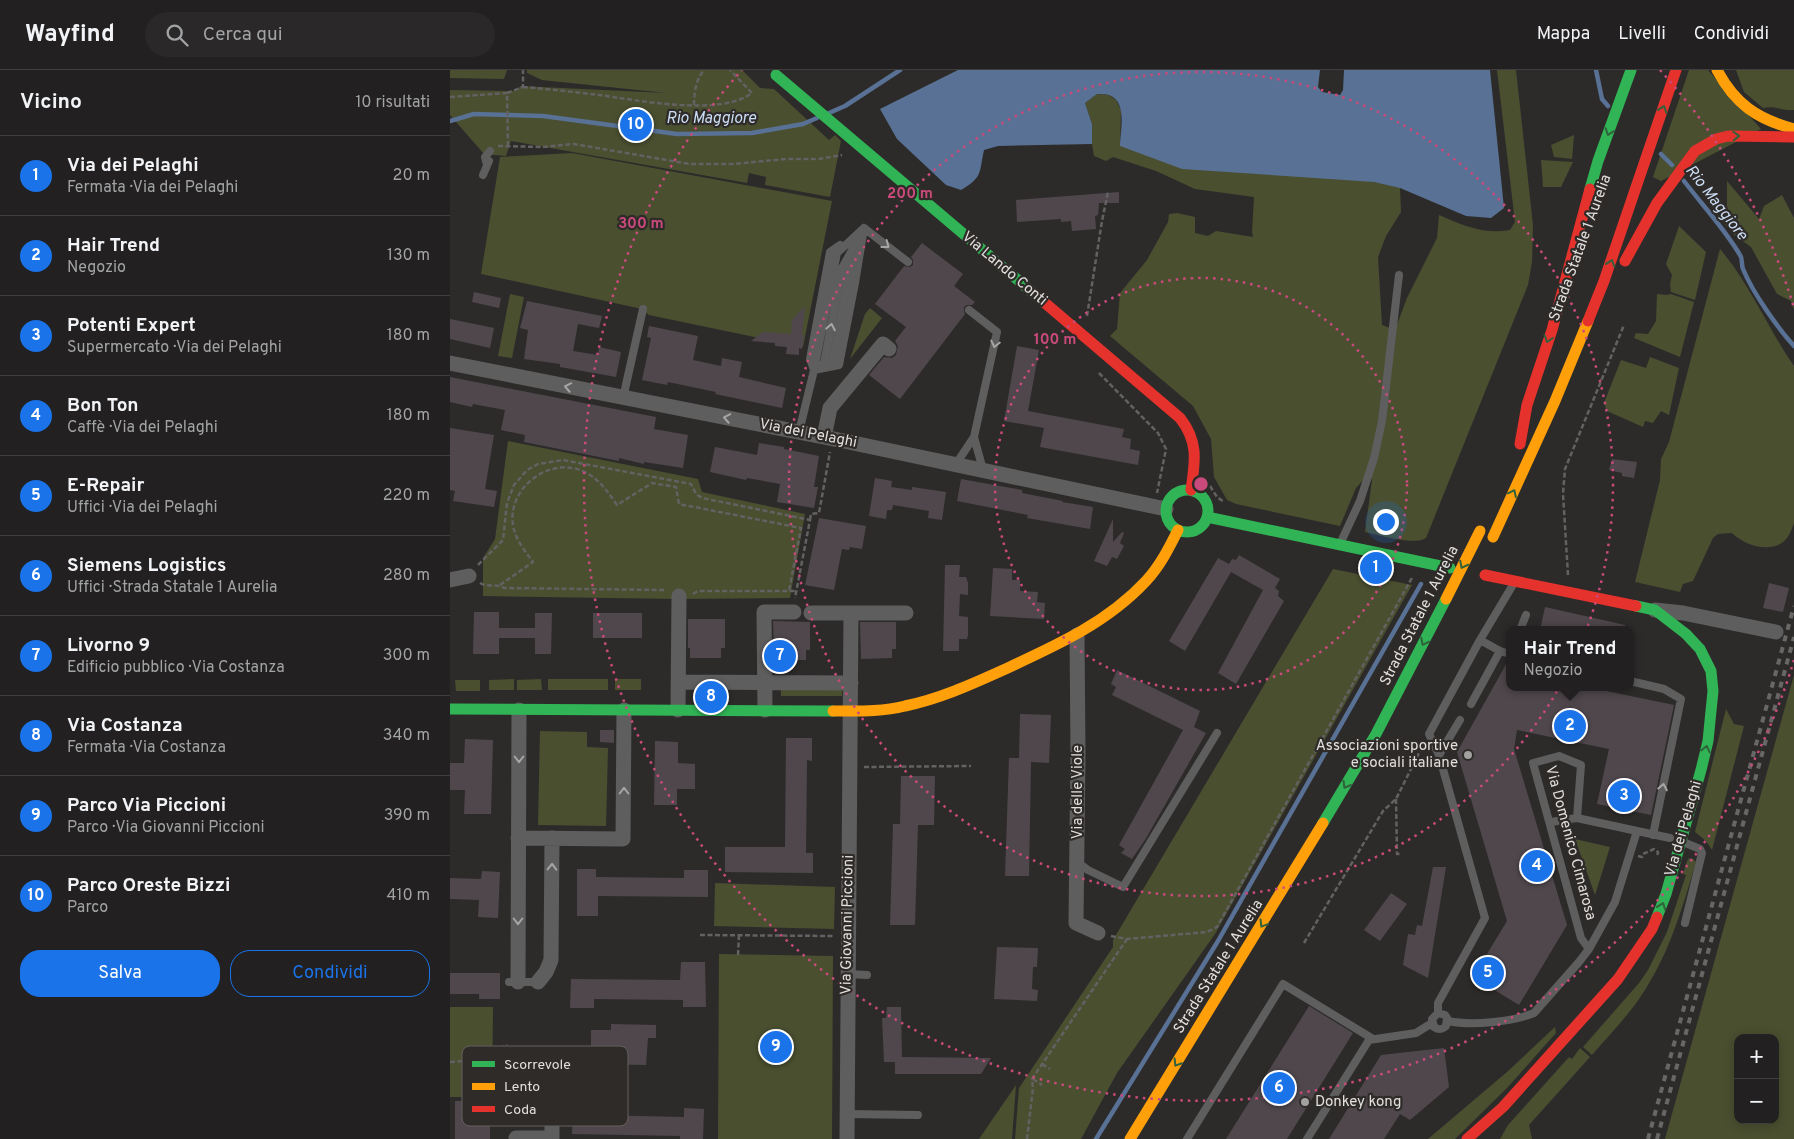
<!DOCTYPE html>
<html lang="it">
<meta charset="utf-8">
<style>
:root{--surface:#222020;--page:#2a2829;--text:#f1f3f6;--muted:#a2a3a5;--line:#3f3e3e;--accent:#1a73e8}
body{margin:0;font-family:Overpass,sans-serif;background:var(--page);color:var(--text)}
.controls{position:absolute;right:15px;bottom:15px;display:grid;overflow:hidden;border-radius:10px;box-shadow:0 2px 12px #0003}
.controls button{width:45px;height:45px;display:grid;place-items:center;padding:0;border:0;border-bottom:1px solid var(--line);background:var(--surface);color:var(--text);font:25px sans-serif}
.you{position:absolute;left:935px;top:451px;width:18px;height:18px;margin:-12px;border:4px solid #fff;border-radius:50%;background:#1a73e8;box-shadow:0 0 0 8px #1a73e833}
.badge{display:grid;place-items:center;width:32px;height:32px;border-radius:50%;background:var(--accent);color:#fff;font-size:16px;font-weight:700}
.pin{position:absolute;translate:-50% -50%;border:2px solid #fff;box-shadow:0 1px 5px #0006}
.popup{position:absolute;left:1056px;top:556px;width:128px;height:65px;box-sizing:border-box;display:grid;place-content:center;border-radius:10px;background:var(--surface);filter:drop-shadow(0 1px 4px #0005);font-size:16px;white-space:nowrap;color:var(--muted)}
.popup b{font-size:19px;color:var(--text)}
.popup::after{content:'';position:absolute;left:50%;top:100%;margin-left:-10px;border:10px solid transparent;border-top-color:var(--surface)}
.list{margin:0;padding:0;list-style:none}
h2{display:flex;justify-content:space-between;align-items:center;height:65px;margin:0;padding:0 20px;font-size:21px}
h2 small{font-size:16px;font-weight:400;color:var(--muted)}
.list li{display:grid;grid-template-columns:32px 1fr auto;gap:15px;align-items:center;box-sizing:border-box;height:80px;padding:0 20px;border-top:1px solid var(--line)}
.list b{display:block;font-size:19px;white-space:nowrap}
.list p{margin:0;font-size:16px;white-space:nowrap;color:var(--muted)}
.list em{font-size:16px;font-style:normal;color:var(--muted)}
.actions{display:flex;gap:10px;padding:15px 20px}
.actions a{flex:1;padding:11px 0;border:1px solid var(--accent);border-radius:20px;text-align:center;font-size:18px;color:var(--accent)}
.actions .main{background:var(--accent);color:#fff}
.icon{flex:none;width:28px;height:28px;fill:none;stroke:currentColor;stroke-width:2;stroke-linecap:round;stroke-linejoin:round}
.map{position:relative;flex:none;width:1344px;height:1069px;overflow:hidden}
header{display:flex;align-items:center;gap:30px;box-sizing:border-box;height:70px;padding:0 25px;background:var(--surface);border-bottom:1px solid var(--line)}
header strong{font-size:24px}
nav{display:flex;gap:28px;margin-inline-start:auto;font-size:18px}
.search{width:350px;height:45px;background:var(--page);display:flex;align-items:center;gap:12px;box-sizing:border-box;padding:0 18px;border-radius:28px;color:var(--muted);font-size:19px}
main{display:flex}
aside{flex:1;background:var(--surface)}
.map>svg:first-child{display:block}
.green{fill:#4a4f30;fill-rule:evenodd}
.water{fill:#587194}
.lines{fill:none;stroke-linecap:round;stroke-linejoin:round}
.stream{stroke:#587194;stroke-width:4.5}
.building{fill:#4f474c}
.path{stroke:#636161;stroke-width:2.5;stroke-dasharray:5 2.5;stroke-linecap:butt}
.lane{stroke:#5f5e5e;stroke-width:8}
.street{stroke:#5f5e5e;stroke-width:15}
.fast{stroke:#30b455;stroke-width:11}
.slow{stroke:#ff9f0a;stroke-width:11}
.jam{stroke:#e5322d;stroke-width:11}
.rail{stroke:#686767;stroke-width:4;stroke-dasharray:6 6;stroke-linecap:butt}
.slow-bridge{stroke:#ff9f0a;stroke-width:11}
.oneway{stroke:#2f623b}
.oneway2{stroke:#a6a6a4}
.ring{fill:none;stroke:#ca4a7c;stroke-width:2.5;stroke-dasharray:2.5 5}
.poi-dot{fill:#a2a19f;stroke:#2e2b29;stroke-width:2}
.labels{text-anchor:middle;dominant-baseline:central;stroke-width:4.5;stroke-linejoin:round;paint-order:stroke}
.street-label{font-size:15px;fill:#e1e0de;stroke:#2e2b29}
.poi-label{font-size:15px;fill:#e1e0de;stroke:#2e2b29;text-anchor:end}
.water-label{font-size:16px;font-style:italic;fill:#cbddf5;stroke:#2e2b29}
.key{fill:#2e2b29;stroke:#64615f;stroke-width:1}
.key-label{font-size:14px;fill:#e1e0de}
.centre{fill:#ca4a7c;stroke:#2e2b29;stroke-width:2.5}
.ring-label{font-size:15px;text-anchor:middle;font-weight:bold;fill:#ca4a7c;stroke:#2e2b29;stroke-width:4.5;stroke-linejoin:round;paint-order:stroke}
</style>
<header>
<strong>Wayfind</strong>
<div class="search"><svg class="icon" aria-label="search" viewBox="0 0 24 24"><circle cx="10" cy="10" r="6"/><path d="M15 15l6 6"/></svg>Cerca qui</div>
<nav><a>Mappa</a><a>Livelli</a><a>Condividi</a></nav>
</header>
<main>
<aside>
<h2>Vicino<small>10 risultati</small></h2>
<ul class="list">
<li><span class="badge">1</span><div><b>Via dei Pelaghi</b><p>Fermata · Via dei Pelaghi</p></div><em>20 m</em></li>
<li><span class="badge">2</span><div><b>Hair Trend</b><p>Negozio</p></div><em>130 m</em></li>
<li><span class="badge">3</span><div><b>Potenti Expert</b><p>Supermercato · Via dei Pelaghi</p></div><em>180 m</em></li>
<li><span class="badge">4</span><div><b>Bon Ton</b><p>Caffè · Via dei Pelaghi</p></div><em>180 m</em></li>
<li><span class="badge">5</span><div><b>E-Repair</b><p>Uffici · Via dei Pelaghi</p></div><em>220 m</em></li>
<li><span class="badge">6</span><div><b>Siemens Logistics</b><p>Uffici · Strada Statale 1 Aurelia</p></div><em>280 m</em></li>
<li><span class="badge">7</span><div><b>Livorno 9</b><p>Edificio pubblico · Via Costanza</p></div><em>300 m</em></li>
<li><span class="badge">8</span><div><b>Via Costanza</b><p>Fermata · Via Costanza</p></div><em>340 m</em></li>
<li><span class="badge">9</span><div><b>Parco Via Piccioni</b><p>Parco · Via Giovanni Piccioni</p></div><em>390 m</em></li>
<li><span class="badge">10</span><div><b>Parco Oreste Bizzi</b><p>Parco</p></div><em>410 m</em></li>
</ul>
<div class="actions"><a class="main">Salva</a><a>Condividi</a></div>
</aside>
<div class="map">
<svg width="1344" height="1069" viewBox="0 0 1344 1069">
<rect width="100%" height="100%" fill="#2d2b2a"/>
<path class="green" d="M0,0H57L54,9L0,8Z
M77,0H292L310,18L324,19L379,70L385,65L391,71L380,127L315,115L316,107L299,103L297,113L61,71L56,86L34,84L0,45V20L67,21L70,16L216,23L92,10L77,3Z
M1047,0H1066L1083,155L1082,192L1078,215L976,468C965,476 929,465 915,462L922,410L920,407L915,408L906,418L890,456L786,434L777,430L764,407L761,369L743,336L660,266L667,259L670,223L697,190L718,152L719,144L727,143L745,147V163L758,166L766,161L803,167L802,162L804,127L745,119L706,101L663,87L656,91L644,86L642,74V54L635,33L647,24L659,25L666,30L671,40L670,76L924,112L950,117L951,142L936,166L928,187L932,255L945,260L957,228L987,168L989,145C1012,155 1034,165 1060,160L1065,152Z
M1239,0H1258L1311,59L1211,111L1203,107Z
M1286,0H1344V40C1331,41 1326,35 1313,38L1294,22Z
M1124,65L1122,89L1104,87L1101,75Z
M122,83L382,131L353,277L199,245L192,239L31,204L50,87Z
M1091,90L1123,92L1111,117H1093Z
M1277,111L1309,149L1314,136L1332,125L1344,148V240L1341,231L1327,224L1301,177L1283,164L1268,146L1277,135Z
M1229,156L1256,182L1245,230L1221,222L1220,214L1222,205L1216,194Z
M1270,179C1300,214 1318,259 1344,296V453C1342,458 1340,464 1337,468C1324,485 1295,476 1282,463L1268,464L1263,468L1243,511L1233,514L1230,522L1185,512L1210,410L1211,389L1219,372Z
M60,224L74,227L62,288L48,286Z
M1207,224L1217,225L1221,224L1244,232L1230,287L1184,268L1186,263L1198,264L1206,251Z
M420,238L432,248L400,289L415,244Z
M1200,287L1229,298L1219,345L1211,341L1203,353L1195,351L1193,357L1157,341L1154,333L1171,290L1196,298Z
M58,371L248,409L252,422L355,444L340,528L229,529L33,526V488L45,469Z
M883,499L962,515L765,864L667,1003L631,1069H565L569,1018L663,877V870Z
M1344,605V1069H1215ZM1288,968H1325V1050H1288Z
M64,609V620H39V610Z
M91,609L92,620H67V610Z
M98,609H158V620H98Z
M165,609H191V620H165Z
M5,610H30V621H6Z
M331,619H392V626H331Z
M1276,639L1284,654L1294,656L1262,780L1256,771L1245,762Z
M90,661L137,662V677L158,678L156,756L88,755Z
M1125,769L1160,777L1145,825Z
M1239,788L1243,789L1246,792C1233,836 1220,881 1195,920C1180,944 1160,964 1142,985L1133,977L1189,913L1198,900L1217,862L1236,805L1233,804L1237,791Z
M265,813L385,817L384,859L264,856Z
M269,884L383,886L382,1069H268Z
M0,937H43L42,1027H0Z
M1105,957L1106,963L1057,1018L1005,1069H978L1057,1002Z
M1130,978L1140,987L1079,1055L1082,1069H1050L1058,1055L1119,987L1122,989Z
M566,1015L562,1069H529Z"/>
<path class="water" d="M508,0H870L868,17L872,22L890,25L893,20L894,0H1040L1054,138L1041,148L1016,146L950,118L924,112L732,99L670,76C670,62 678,32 659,25C656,24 650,24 647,24L635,33L642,54V74L548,76L534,80C529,103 533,107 511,120L496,115L447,69L430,39Z"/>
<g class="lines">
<path class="stream" d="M1146,0L1152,29L1158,36
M379,43L395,36L450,0
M0,51L24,44L93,46L227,64L302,63L353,54L367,48
M1211,84L1222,95
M1234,111C1253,136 1274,158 1290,185C1293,189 1291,194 1293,199C1303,223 1327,257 1344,276
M646,1069L768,871L971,514"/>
</g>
<path class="building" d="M669,122V133H649L648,145L645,146L646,159L622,161L621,151L611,152V149L567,152L566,130Z
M472,173L513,204L504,216L525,232L522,235H517L514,237V242L515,244L450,329L419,305L434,287L442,288L446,285L448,276L445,271L456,257L425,234L454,196L460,197L463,195V190L461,187Z
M24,222L51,228L49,238L22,232Z
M77,231L152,246L149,258L128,254L123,281L148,285L149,277L171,282L166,307L110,297V294L74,289L78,260L70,258Z
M355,236L352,265H354L352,279L349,278V285L336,284L337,277L325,276V273L301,271L313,262L341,264L342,250Z
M0,249L44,258L40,278L0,269Z
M199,256L248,266L243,290L271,296L272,288L292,292L289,307L336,318L332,338L265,324L266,322L218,312L217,315L192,310L201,268L197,267Z
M567,276L589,280L578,341L674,359L672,367L681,369L680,379L690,381L688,395L590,377L594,358L554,351Z
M0,307L206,347L204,359L238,365L233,398L194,392V394L169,388V391L74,372L75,365L51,360L55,340L23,334L22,337L0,332Z
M0,358L44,365L35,419L47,421L44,437L3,431L5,421L0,420Z
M309,373L334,377V379L369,386L364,417H368L364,438L327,432L330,414L297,408L296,410L260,402L265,377L307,385Z
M1162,389L1187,392L1184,408L1172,406V403L1159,400Z
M425,408L442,411L441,417L462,420V417L496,422L492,450L478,448L479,441L443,435L442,440H437L436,449L419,446Z
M511,409L572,420V423L613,431L612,432L643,437L640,459L577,448L578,445L507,431Z
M369,448L416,456L412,479L400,477L399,480L392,479L384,520L355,515Z
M663,449V472L672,462L674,463L670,473L674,476L667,489L662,487L657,496L644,491Z
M789,485L830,509L825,518L829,521L828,526L834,531L786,614L768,603L813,520L781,502L735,581L719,571L768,488L779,494L782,489L786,490Z
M495,495H510L509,507H516L518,513V525L510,524L509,546L518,547V565L517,569H509V581H493Z
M543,498L562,499V510H570V521L588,522L587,532L595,533L594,549L540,546Z
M1319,513L1339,518L1333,542L1313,538Z
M1095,537L1175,555V560H1090Z
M24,542H49V558H85V543H102L101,584H85V568H49V584H23Z
M143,543H192V568H143Z
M238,549H275V578H271V588H240V578H238Z
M323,551L360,552V580H356V590H326V580H324Z
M410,552H446V579H442V588L411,589Z
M1059,589L1060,617H1137L1224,635L1201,745L1147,734L1159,679L1067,660L1064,679L1117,855L1069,935L1023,907L1057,851L1007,682Z
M667,600L750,641L744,657L756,663L695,770L682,789L671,783L675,779L669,775L733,660L662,625L666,617L661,614Z
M570,644L601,645L599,693L581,692L579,806H555L559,688H569Z
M150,660H164V673L150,672Z
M336,668H362V691L357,690L356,783H363V803L275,802V777H335Z
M15,669L43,670L41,744H14L15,720H0V693H14Z
M205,671L228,672V693L245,694V719H227V735H204Z
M451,706H485L484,755H468L465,855H440L443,754H450Z
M983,797H996L978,908L953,895L958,864L965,865L967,855L972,856Z
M127,799H146V807L234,808V800H258V827L148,826V846H127Z
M32,801L50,802L48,848L28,847L29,830L0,829V808L31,809Z
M941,823L957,834L930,871L914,860Z
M547,877L588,878L587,897H583L582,919L588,920L587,931L544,929Z
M231,892H255L256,937H233V930L144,929V938H120L121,909L230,910Z
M0,903H50V929H29V924H0Z
M859,936L903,963L837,1069H776Z
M437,937H451L452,987L541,988L531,1004H445V992H434L432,948H436Z
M161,954L206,955V968H198L196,995L141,994V960H161Z
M994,978L999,1017L960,1050L950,1044L934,1069H879L931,985Z
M5,1031H32V1043H40V1069H5Z
M234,1038L254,1039L253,1069H230V1066L122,1064L123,1039H142V1045L234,1047Z"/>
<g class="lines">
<path class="path" d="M73,17C98,19 124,22 149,25C187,30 270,47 302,23L280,0
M57,23L73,17V0
M0,27L57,23L58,75
M244,35C244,23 246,9 254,0
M48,76L93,77L124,74L240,94H284L335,89H369L392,85
M637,246L652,151L658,122
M649,303L708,363L716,379L707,423
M760,416L767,427L774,432
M360,450L361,444L369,443L380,382
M28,495L53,470L57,433L64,415L77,400L88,394L113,390L241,414L246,424L252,428L360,450L345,528
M1118,505L1113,424L1115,399L1174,255
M30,513C38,518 46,513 54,518L216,520
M50,515L83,492C75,481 65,469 63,455C57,417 101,385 135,402C150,410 158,422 167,435L202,413L226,417L229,434L351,458L339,521
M243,524L248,521H346
M414,697L521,696
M946,729L947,784H952
M1188,786L1192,787L1193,784L1204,779L1208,782L1207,787
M250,865L384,866
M661,866L677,869L757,862L767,857L963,506
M854,873L933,741L946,729L973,675
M288,885L289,865
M0,992L27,990L57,975
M592,994L600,999
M583,1009L592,1015
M83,1018L89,1027
M577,1069L583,1018L582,1009L677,869"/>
<path class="lane" d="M37,95L35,87L40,81
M33,105L39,91
M414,158L458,192
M519,240L547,262L524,367
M375,296L382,294L400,199L406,182
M368,298L374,293L392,198L411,164
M364,300L389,295L405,213L414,158
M364,300L360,289L380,182L390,175
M173,328L193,239
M349,362L364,300L387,183L414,158
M506,394L524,367L533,400
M890,474L910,431L924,388L932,351L949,205
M1070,560L1076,545
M1060,584L1050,581L1030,570L1064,513
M1180,611L1214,619L1231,629L1203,765
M1021,634L1050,581
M989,685L979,664L1030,570
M1101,752L1127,748
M1187,761L1220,768
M1233,772L1250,779L1252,783L1235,853
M627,792L638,800L673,817L767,663
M398,904L417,905
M59,912H88
M988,943L995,945L997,948L996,956C992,960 989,960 984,957L982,949L988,943V933L1035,848L989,685L1010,650
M998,951C1021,956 1062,952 1084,943L1129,892L1139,879L1165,832L1187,761L1127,748L1131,695L1109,686L1083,693L1131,868L1139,879
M397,1044L468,1045
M737,1069L833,914L923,969
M857,1069L919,970L966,963L982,953"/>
<path class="street" d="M0,293L389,370L716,439
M374,367L380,338L433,274L439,279
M0,510L19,506
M1205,540L1233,543L1326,562
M361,543H401
M627,565L628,683L626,853L648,863
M228,612L401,613
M228,640L229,526
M315,640L314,542H344
M68,768L173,769L174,640
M68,912L69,640
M88,912L96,902L101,890L102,768
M66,1069V1068H102
M102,1069V1030
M397,1069L401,543H456"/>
<path class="fast" d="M326,5L595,233
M1140,119L1148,91L1181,0
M716 441a21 21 0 1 1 42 0a21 21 0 1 1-42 0Z
M757,447L1000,498
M1186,536L1205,540L1236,564L1250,579L1261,601L1263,621L1258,671L1251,700L1216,824L1207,847
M0,639L383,641
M873,753L926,664L996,529"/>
<path class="slow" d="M1267,0C1285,34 1307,49 1344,59
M1043,467L1105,331L1138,251
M383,641C408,641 431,642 455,636C489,629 520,615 551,601C603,577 656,554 696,511C710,496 719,478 728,460
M680,1069L873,753"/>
<path class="jam" d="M1175,191L1207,133L1245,81L1266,69L1278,66L1344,67
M595,233L730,348C749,372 745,392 741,420
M1138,251L1154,211L1226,0
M1070,374L1077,335L1102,260L1140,119
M1035,505L1186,536
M1017,1069L1053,1037L1168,909L1202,859L1207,847"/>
<path class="rail" d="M1198,1069L1344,536
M1207,1069L1344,567"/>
<path class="slow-bridge" d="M996,529L1030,461"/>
</g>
<defs><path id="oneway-chevron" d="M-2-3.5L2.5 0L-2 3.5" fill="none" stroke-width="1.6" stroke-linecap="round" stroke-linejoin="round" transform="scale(1.25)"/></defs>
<g class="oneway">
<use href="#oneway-chevron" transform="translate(1213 39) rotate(-71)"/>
<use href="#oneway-chevron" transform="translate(1159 62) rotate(109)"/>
<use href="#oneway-chevron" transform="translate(1286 66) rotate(-2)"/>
<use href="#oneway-chevron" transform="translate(1161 193) rotate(-71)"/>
<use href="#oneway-chevron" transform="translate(1098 269) rotate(108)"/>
<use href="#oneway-chevron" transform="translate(1063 423) rotate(-64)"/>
<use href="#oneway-chevron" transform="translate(1013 495) rotate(117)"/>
<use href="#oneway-chevron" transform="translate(974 572) rotate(117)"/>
<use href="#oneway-chevron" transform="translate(1256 679) rotate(-77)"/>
<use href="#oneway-chevron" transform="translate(896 715) rotate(120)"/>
<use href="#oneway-chevron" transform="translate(1212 836) rotate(-70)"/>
<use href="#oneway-chevron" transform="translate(813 854) rotate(121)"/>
<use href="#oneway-chevron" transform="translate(727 993) rotate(122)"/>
</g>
<g class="oneway2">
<use href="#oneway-chevron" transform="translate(436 175) rotate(37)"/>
<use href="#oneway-chevron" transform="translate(381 257) rotate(-79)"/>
<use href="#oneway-chevron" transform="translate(545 274) rotate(103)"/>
<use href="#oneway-chevron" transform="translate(118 317) rotate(-169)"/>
<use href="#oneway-chevron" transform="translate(277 348) rotate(-169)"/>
<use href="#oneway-chevron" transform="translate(69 689) rotate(90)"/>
<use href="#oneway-chevron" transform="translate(1213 717) rotate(-79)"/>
<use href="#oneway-chevron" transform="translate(174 721) rotate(-90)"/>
<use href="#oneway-chevron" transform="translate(102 797) rotate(-89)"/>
<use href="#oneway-chevron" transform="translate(68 851) rotate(90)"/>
</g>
<g class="ring">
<circle cx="751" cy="414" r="206"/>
<circle cx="751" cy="414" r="412"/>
<path d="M1344 590A618 618 0 1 1 292 0M1210 0A618 618 0 0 1 1344 238"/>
</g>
<g class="poi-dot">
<circle cx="1018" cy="685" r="5"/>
<circle cx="855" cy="1032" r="5"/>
</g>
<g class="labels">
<g class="street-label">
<text transform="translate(1131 178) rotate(-70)">Strada Statale 1 Aurelia</text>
<text transform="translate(554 199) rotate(40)">Via Lando Conti</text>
<text transform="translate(358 364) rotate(11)">Via dei Pelaghi</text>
<text transform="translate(970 546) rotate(-63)">Strada Statale 1 Aurelia</text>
<text transform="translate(628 722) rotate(-90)">Via delle Viole</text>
<text transform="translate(1234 759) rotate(-74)">Via dei Pelaghi</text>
<text transform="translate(1120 773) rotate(75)">Via Domenico Cimarosa</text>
<text transform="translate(398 855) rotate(-89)">Via Giovanni Piccioni</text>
<text transform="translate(769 897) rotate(-58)">Strada Statale 1 Aurelia</text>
</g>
<g class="poi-label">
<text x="1008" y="676">Associazioni sportive<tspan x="1008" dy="17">e sociali italiane</tspan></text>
<text x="865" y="1032" text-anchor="start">Donkey kong</text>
</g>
<g class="water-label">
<text x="261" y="49">Rio Maggiore</text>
<text transform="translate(1266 133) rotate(52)">Rio Maggiore</text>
</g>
</g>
<rect x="12" y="976" width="166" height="80" rx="8" class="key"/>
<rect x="22" y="991" width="23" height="6" fill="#30b455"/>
<rect x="22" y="1013" width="23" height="7" fill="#ff9f0a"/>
<rect x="22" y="1036" width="23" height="6" fill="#e5322d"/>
<g class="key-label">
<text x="54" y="999">Scorrevole</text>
<text x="54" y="1021">Lento</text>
<text x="54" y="1044">Coda</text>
</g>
<circle cx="751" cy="414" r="8" class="centre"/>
<g class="ring-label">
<text x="460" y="128">200 m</text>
<text x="191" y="158">300 m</text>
<text x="605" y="274">100 m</text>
</g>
</svg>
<div class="controls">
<button>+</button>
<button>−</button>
</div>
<div class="you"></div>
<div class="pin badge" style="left:926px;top:498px">1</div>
<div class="pin badge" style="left:1120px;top:656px">2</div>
<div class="popup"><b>Hair Trend</b>Negozio</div>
<div class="pin badge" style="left:1174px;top:726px">3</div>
<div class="pin badge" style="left:1087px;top:796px">4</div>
<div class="pin badge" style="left:1038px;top:903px">5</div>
<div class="pin badge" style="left:829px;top:1018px">6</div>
<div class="pin badge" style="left:330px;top:586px">7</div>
<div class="pin badge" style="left:261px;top:627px">8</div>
<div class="pin badge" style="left:326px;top:977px">9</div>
<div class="pin badge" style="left:186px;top:55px">10</div>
</div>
</main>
